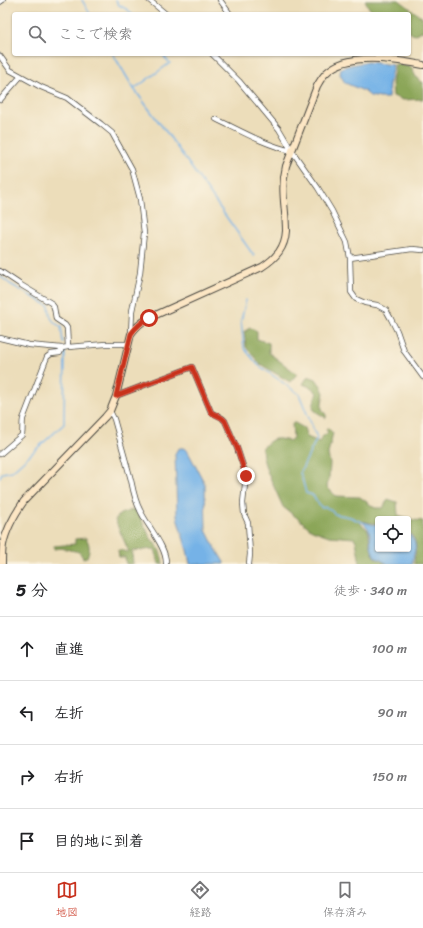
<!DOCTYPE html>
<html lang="ja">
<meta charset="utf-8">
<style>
:root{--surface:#fff;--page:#f2f2f2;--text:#202124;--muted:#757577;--line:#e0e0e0;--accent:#c8321e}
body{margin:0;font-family:Sriracha,"Klee One",sans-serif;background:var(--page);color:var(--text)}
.controls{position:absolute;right:12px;bottom:12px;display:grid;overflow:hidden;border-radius:4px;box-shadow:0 1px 3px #0004}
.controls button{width:36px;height:36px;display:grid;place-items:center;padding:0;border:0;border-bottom:1px solid var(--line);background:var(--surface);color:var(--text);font:20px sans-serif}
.stop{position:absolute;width:12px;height:12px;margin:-9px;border:3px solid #c8321e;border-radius:50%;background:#fff}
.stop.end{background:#c8321e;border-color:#fff;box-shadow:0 1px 4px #0008}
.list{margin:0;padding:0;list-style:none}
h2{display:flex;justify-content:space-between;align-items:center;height:52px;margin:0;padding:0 16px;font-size:17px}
h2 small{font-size:13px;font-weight:400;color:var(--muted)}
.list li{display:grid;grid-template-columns:26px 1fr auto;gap:12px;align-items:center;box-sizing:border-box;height:64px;padding:0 16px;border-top:1px solid var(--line)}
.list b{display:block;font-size:15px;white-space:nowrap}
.list em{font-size:13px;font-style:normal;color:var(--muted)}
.icon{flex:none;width:22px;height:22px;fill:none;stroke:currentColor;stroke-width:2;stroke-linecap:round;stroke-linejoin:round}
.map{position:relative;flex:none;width:423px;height:564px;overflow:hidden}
.search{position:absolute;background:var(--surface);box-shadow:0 1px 3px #0004;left:12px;right:12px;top:12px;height:44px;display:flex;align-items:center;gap:10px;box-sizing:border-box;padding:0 14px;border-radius:4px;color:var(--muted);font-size:15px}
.sheet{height:308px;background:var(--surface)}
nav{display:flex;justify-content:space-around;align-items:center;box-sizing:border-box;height:56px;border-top:1px solid var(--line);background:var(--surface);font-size:11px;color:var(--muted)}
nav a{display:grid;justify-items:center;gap:2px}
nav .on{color:var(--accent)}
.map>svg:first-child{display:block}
.forest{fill:#8ba658;stroke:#5b6842}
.water{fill:#75b2e7;stroke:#506e89}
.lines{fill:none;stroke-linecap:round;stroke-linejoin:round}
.stream{stroke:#75b2e7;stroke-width:1.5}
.street-casing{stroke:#484640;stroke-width:6}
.secondary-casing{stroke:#484640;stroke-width:8}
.street{stroke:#fff;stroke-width:4.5}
.secondary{stroke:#fce6c4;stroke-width:6}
.route{stroke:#c8321e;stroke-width:5}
</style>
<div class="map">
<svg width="423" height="564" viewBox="0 0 423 564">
<rect width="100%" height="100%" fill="#fcf5e5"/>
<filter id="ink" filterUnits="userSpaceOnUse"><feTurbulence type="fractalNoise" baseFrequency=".025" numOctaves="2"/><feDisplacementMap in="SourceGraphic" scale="8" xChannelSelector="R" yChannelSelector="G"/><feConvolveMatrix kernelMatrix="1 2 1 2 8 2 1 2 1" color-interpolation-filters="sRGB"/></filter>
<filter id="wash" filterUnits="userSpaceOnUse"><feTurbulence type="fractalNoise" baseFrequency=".012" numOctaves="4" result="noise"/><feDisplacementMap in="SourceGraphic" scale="16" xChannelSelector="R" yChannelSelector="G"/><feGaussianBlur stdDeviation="0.9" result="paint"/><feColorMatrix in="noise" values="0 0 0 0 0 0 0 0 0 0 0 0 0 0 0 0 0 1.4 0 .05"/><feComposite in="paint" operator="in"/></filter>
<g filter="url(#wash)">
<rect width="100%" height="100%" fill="#ecddba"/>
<path class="forest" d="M365,0H399L423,18V32L421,31L414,35L409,32V14H376L369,8Z
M395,64L411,67L416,77L421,82H423V99L403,100L393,96L392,83Z
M249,327L257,331V339L269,343V353L297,374L290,382L260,364L246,347L244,331H247Z
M308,376L316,379L321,386L324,393L322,403V409L326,415V418L315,411L313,407L315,398L317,393L312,388L303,384Z
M292,423H295L304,428L307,437L319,442L322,437L328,433L326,429L328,428L333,433L328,454L330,464L329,477L327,487L336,496L360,497L375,508H383L388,499L397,502L398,515L414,520L423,521V564H414C415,550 420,543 408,531V519H378V523H370L362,521L360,523L368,530L370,543L374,557L387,564H360L356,541L354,538L329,536L312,530L296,517L283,507L267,471L263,458L262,448C273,438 274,437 289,441L293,438Z
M135,509L139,515L150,537L159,549L162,558L163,564H159L155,549L132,551L133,564H126L125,557H119L118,550L129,552L115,520L120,514Z
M86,538C90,545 90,549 87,557L83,558C79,550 78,552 70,550C62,548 62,548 54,549V546L75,544V539Z"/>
<path class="water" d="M367,62L393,65L389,84L388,98H380L370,96L364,91L345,83L340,74L341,68L351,65Z
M180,448H183L187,450L205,484L206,530L212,542L225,564H190L187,550L178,521L177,515L175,454L177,450Z
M364,522L371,524L378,525V549H408V533C420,544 414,550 412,564H388L375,557C373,553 371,549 371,545C369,536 372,530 364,524Z"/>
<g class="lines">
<path class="stream" d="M82,0L90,14
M116,0L119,5L128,10L132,14
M113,54L134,89
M163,54L165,58L170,63L134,89L167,133L254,256
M0,276L10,284L49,306C50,318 51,321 61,327L63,343
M246,300L241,321L244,348L258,365L299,394L317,438L300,473L302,478L306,493C308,494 310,494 312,495C317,498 317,505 322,508L326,507L329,509L335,514L350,517L364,523
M0,477L2,473L12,471L64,424L65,351"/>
</g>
</g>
<g filter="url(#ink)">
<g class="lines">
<g class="street-casing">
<path id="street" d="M149,0L166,14
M220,0L230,14
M0,2L3,0
M212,54L239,81L279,129L292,151L318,188L332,211L347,242L350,258L351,292L356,299L365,303L377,305L386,310L391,319L397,331L404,351L423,377
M0,56L10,70L41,87L67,98L101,124L112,133L132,169L140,199L144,233L140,273L132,311L131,334
M0,100L21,76
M216,119C241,131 265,145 292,151
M350,258L412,249L423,250
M0,271L21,285L51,303L54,307L56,319L65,325L67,328L68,347
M0,338L29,345L62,348L68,347L106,344H128
M116,396L192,367L211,412C215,416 221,415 225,421L237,448L246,475L243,503L244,514L248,523L250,554L249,564
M110,411L114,419L131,480C133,490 135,501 140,510C147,526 167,547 166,564
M0,454L22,435C23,429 22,424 23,419L47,357L51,354L60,353L62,348"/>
</g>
<g class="secondary-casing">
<path id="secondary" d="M2,564C2,558 2,551 3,545C6,529 15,514 24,501L105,417L110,411L116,396L131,334C136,327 141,322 149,318L262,267C276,258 285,248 286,231C286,207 280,191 286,166L317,86C320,81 322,77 326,73C349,51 395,60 423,65"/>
</g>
<use href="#street" class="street"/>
<use href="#secondary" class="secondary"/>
</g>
</g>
<g class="lines" filter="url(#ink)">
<path class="route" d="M149,318C141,322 136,327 131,334L116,396L192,367L211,412C215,416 221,415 225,421L237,448L246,476"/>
</g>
</svg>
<div class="controls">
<button><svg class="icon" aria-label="locate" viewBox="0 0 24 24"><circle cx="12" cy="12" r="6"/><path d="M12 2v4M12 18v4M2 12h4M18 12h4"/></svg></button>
</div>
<div class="stop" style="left:149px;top:318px"></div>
<div class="stop end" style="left:246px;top:476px"></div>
<div class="search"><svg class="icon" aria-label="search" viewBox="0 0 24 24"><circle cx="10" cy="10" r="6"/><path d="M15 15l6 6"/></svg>ここで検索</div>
</div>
<section class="sheet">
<h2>5 分<small>徒歩 · 340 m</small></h2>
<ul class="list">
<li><svg class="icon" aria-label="ahead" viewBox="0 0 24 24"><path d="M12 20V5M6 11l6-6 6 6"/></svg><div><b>直進</b></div><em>100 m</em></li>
<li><svg class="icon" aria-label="left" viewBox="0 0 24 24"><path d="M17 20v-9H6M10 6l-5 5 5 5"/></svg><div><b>左折</b></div><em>90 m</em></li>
<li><svg class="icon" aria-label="right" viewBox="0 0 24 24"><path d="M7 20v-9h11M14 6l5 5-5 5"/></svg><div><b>右折</b></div><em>150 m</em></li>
<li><svg class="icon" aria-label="arrive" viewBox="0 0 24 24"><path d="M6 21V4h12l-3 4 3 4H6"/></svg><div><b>目的地に到着</b></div></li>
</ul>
</section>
<nav>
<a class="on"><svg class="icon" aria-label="map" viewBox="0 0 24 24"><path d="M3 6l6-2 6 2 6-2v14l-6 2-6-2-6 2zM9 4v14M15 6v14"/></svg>地図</a>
<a><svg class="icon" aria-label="directions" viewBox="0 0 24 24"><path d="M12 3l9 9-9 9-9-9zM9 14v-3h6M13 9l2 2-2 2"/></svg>経路</a>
<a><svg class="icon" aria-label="saved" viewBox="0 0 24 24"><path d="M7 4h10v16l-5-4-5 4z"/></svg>保存済み</a>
</nav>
